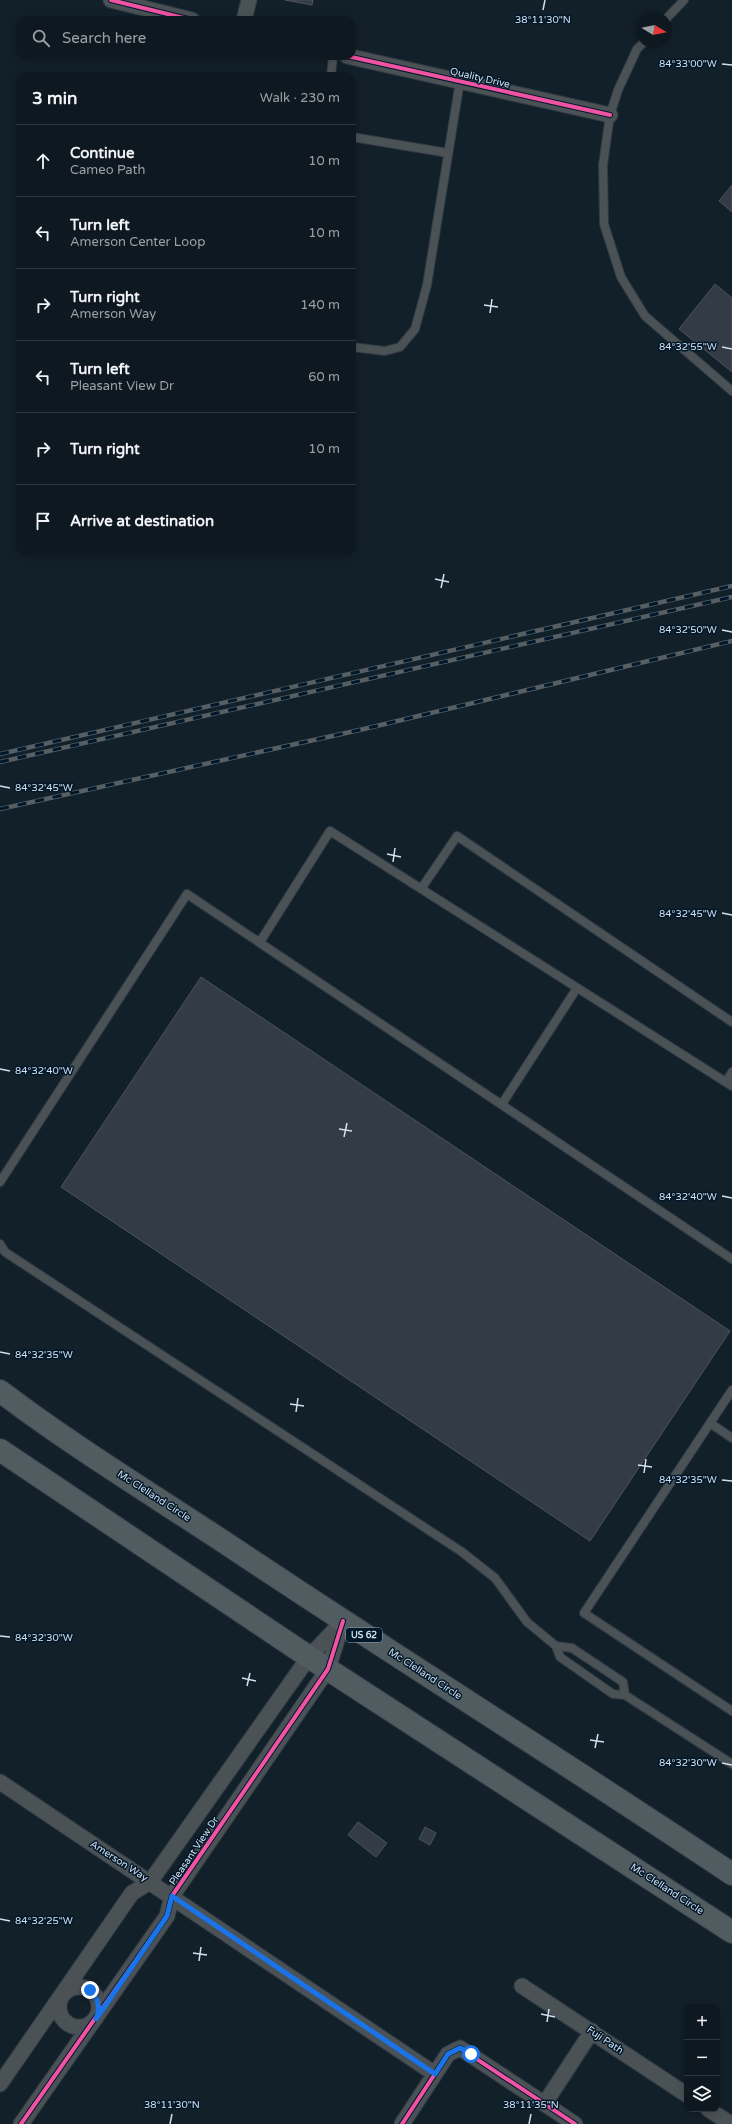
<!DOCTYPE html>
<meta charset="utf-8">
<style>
:root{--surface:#0e1820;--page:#172129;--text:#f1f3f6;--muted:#9ba0a5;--line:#2e373e}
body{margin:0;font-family:"Varela Round",sans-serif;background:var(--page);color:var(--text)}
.controls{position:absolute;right:12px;bottom:12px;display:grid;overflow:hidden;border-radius:8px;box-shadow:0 2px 10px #0003}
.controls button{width:36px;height:36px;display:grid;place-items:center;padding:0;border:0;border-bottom:1px solid var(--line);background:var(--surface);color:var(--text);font:20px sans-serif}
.compass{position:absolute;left:636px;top:12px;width:36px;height:36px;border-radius:50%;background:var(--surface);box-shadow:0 2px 10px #0003;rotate:100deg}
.stop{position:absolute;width:12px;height:12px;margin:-9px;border:3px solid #1a73e8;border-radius:50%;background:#fff}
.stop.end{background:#1a73e8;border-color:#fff;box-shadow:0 1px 4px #0008}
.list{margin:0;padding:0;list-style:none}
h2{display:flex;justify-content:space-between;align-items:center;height:52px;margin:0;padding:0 16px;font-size:17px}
h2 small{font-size:13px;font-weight:400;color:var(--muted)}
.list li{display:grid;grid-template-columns:26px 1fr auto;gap:12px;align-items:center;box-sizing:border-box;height:72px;padding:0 16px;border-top:1px solid var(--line)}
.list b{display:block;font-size:15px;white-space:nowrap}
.list p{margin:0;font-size:13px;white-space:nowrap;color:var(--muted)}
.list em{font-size:13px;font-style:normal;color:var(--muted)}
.icon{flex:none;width:22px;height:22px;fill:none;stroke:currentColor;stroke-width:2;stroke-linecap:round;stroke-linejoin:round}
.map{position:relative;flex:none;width:732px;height:2124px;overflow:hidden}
.search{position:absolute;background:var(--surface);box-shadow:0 2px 10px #0003;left:16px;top:16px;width:340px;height:44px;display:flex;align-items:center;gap:10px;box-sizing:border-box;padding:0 14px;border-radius:12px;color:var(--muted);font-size:15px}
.panel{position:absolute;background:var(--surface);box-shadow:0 2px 10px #0003;left:16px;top:72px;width:340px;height:484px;border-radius:12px}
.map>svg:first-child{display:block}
.building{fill:#333b45;stroke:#4c535e}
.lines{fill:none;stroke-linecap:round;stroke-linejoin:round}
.service-casing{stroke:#2f3a44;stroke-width:10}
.minor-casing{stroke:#2f3a44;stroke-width:17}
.trunk-casing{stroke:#2f3a44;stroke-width:24}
.service{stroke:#4b5256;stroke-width:8}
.minor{stroke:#4b5256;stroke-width:15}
.trunk{stroke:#505c5f;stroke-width:22}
.rail-casing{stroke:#575f65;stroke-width:4.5}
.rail{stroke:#01172a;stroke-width:3;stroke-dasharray:9;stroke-linecap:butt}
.cycleway-casing{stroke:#01172a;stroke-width:6}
.cycleway{stroke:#f153a3;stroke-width:4}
.route{stroke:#1a73e8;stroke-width:5}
.ticks{fill:none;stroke:#d2e0ee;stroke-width:1.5}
.labels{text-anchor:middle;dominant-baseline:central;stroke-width:3;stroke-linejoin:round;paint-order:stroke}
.shield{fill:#01172a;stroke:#93a4b3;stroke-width:1}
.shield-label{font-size:9px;font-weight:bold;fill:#d2e0ee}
.street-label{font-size:10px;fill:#d2e0ee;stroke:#01172a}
.ticks-label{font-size:10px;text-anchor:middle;fill:#d2e0ee;stroke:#01172a;stroke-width:3;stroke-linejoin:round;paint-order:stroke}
</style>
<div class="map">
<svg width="732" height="2124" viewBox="0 0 732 2124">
<rect width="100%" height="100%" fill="#12202a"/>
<path class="building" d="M285,0H313L312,5Z
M732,185V212L719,201Z
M715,284L732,298V372L679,329Z
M201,977L730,1331L590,1541L61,1187Z
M358,1822L387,1843L376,1857L348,1835Z
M425,1827L436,1833L430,1845L419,1839Z"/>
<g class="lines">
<g class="service-casing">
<path id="service" d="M666,19L684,0
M644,42L637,49L618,90L610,115L603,165L604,224L621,277L645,316L732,391
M331,76L333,56
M352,137L448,153
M352,347L385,351L400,347L415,329L427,285L460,81
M421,889L457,836L732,1022
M260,942L330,831L732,1086
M726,1082L732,1072
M502,1104L577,988
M0,1182L187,894L732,1259
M0,1244L5,1252L462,1552L495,1578L527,1622L556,1646L572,1648L623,1682L625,1695
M732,1390L584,1613L732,1711
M710,1423L732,1438
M556,1646L560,1657L613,1694L625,1695L732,1764"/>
</g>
<g class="minor-casing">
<path id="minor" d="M111,0L192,20
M244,20L249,0
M347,56L610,115
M0,1782L435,2074
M522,1986L687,2095
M59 2007a20 20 0 1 1 40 0a20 20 0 1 1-40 0Z
M0,2084L132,1893L150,1882L309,1657L341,1623
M545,2103L592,2031
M708,2109L731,2124
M21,2124L167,1916L172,1896L328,1669L343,1621
M402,2124L448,2054L460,2048L575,2124"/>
</g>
<g class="trunk-casing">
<path id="trunk" d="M0,1391C74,1447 153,1495 230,1546C396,1657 566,1763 732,1874
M0,1450L309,1657L732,1932"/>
</g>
<use href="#service" class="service"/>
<use href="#minor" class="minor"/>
<use href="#trunk" class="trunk"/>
<g class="rail-casing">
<path id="rail" d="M0,754L732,586
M0,762L732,597
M0,809L364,729L732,641"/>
</g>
<use href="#rail" class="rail"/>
<g class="cycleway-casing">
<path id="cycleway" d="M111,0L192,20
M347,56L610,115
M21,2124L167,1916L172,1896L328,1669L343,1621
M402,2124L448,2054L460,2048L575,2124"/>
</g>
<use href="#cycleway" class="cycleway"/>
</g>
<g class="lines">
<path class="route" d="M90,1990C99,1999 101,2008 96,2019L167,1916L172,1896L435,2074L448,2054L460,2048L471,2054"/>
</g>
<path class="ticks" d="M543,10L545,0M722,64L732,65M484,305L498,307M490,313L492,299M722,347L732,349M435,579L449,582M441,588L444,574M722,630L732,632M0,786L10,788M387,854L401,857M393,862L395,848M722,913L732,915M0,1069L10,1071M339,1129L352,1131M344,1137L347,1123M722,1196L732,1198M0,1352L10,1354M290,1404L304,1406M296,1412L298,1398M638,1465L652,1467M644,1473L646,1459M722,1480L732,1481M0,1636L10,1637M242,1678L256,1681M247,1686L250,1673M590,1740L604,1742M595,1748L598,1734M722,1763L732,1765M0,1919L10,1921M193,1953L207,1955M199,1961L201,1947M541,2014L555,2017M547,2022L549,2009M170,2124L172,2114M529,2124L531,2114"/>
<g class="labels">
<rect class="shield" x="346" y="1628" width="36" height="14" rx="3"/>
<g class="shield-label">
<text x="364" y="1635">US 62</text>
</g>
<g class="street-label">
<text transform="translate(480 78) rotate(13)">Quality Drive</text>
<text transform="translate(154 1496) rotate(33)">Mc Clelland Circle</text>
<text transform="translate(425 1674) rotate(33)">Mc Clelland Circle</text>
<text transform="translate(194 1851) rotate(-56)">Pleasant View Dr</text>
<text transform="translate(119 1861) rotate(33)">Amerson Way</text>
<text transform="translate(667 1889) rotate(33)">Mc Clelland Circle</text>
<text transform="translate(605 2040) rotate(34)">Fuji Path</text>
</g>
</g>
<g class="ticks-label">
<text x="543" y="23">38°11'30"N</text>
<text x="688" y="67">84°33'00"W</text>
<text x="688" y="350">84°32'55"W</text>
<text x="688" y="633">84°32'50"W</text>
<text x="44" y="791">84°32'45"W</text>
<text x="688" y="917">84°32'45"W</text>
<text x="44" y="1074">84°32'40"W</text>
<text x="688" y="1200">84°32'40"W</text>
<text x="44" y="1358">84°32'35"W</text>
<text x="688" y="1483">84°32'35"W</text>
<text x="44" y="1641">84°32'30"W</text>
<text x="688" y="1766">84°32'30"W</text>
<text x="44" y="1924">84°32'25"W</text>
<text x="172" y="2108">38°11'30"N</text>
<text x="531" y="2108">38°11'35"N</text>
</g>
</svg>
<div class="controls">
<button>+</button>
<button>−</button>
<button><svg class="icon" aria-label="layers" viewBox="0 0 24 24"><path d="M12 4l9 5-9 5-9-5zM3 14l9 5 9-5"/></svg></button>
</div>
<svg class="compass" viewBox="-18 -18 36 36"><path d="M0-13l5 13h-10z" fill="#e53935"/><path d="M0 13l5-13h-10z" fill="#9ba0a5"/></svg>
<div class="stop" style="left:471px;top:2054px"></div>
<div class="stop end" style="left:90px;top:1990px"></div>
<div class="search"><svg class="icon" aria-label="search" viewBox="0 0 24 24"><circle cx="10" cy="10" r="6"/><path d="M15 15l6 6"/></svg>Search here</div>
<section class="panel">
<h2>3 min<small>Walk · 230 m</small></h2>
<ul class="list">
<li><svg class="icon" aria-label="ahead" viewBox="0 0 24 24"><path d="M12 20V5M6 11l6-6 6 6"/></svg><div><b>Continue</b><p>Cameo Path</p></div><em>10 m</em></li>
<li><svg class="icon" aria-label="left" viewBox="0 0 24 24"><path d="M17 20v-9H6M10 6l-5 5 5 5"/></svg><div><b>Turn left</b><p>Amerson Center Loop</p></div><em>10 m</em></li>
<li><svg class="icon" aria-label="right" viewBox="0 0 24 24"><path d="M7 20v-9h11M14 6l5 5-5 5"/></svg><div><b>Turn right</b><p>Amerson Way</p></div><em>140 m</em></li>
<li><svg class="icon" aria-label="left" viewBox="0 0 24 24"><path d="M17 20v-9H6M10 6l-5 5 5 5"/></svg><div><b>Turn left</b><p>Pleasant View Dr</p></div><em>60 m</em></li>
<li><svg class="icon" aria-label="right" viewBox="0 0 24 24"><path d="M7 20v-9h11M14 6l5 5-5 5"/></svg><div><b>Turn right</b></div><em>10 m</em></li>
<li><svg class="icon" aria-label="arrive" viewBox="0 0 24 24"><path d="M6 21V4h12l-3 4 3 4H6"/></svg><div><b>Arrive at destination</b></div></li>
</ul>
</section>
</div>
